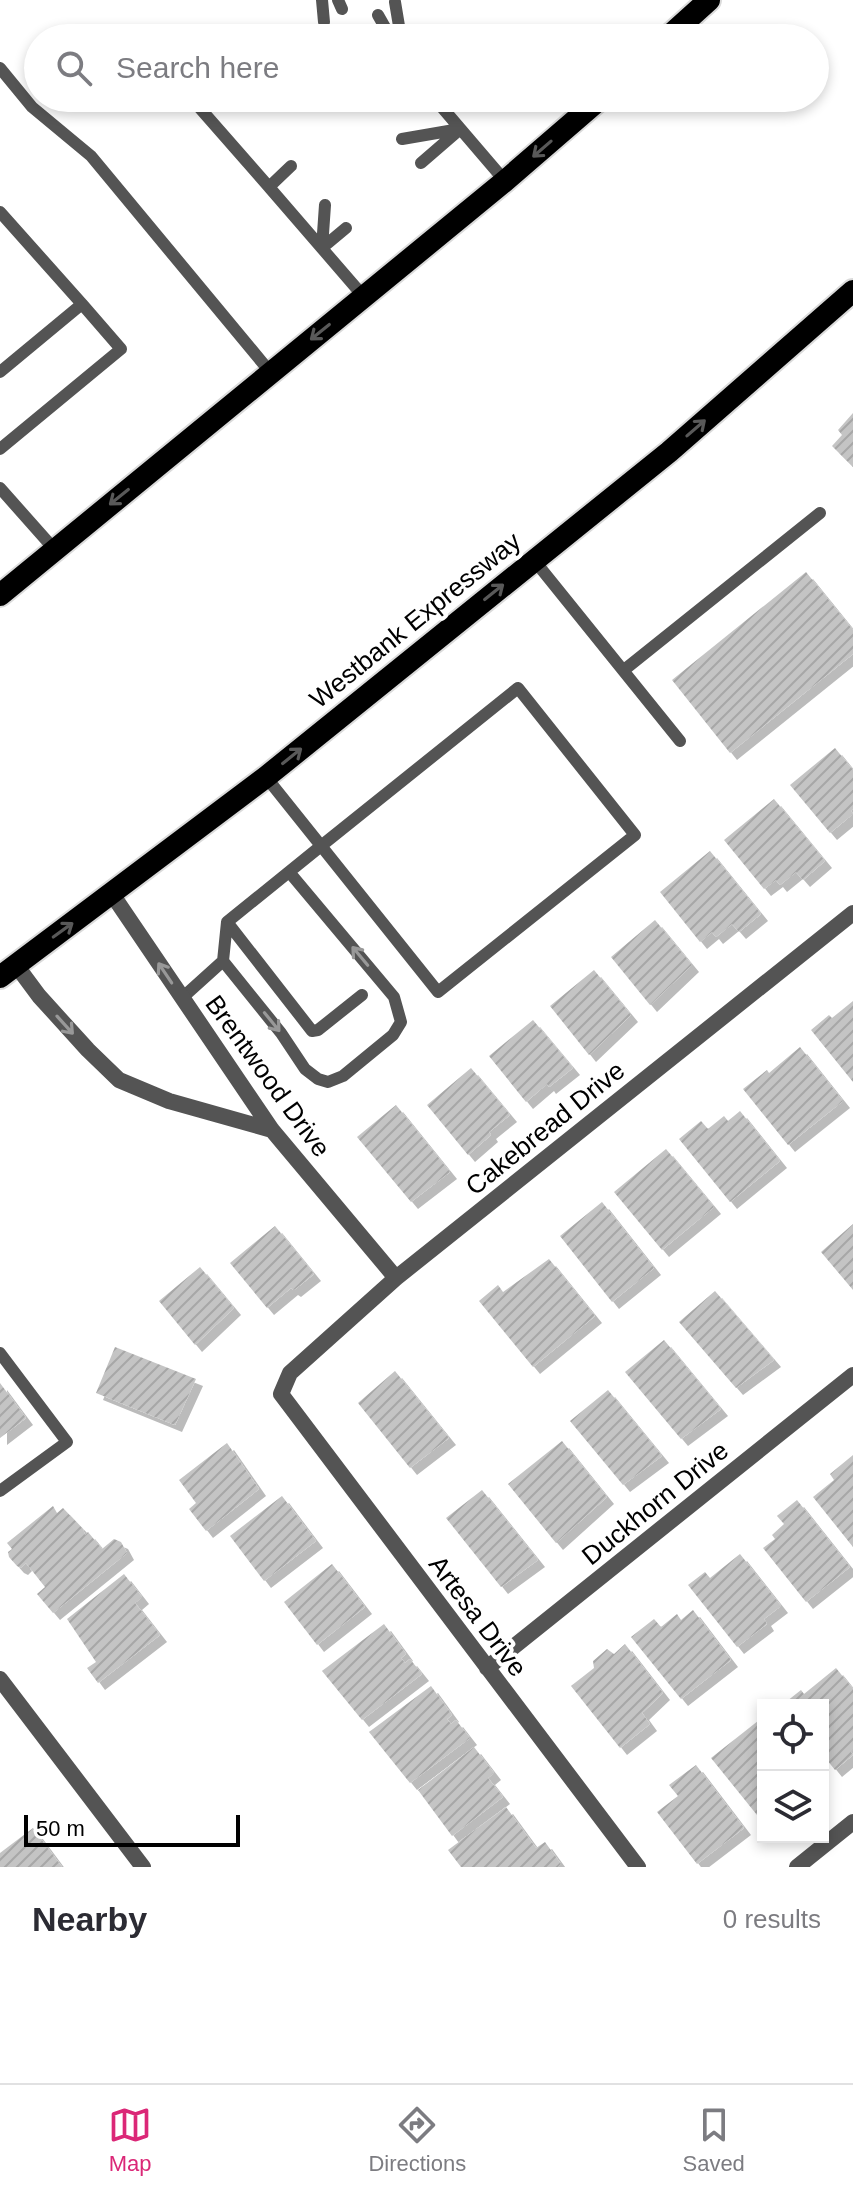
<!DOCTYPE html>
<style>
:root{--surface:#fff;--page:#f2f2f3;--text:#2b2b33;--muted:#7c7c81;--line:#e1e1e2;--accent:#db2777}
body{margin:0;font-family:Arial,sans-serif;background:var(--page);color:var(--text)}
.controls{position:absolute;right:24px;bottom:24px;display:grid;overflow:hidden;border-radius:0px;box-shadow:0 4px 12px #0003}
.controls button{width:72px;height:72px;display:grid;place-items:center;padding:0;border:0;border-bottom:2px solid var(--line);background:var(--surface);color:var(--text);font:40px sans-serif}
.scale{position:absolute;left:24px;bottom:20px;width:216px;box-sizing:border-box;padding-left:8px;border:4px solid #000;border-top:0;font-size:22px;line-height:28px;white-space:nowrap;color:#000;-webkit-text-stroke:6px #fff;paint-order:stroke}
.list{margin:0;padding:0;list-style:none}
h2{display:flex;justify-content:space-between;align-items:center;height:104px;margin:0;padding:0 32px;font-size:34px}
h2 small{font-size:26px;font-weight:400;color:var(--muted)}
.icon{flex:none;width:44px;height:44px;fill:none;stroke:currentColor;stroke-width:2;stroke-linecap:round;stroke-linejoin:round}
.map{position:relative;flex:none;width:853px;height:1867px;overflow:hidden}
.search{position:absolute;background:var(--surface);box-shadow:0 4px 12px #0003;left:24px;right:24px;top:24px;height:88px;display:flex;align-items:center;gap:20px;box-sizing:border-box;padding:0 28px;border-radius:44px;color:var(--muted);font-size:30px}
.sheet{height:216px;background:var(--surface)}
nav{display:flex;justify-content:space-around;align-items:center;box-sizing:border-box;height:112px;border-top:2px solid var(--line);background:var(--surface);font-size:22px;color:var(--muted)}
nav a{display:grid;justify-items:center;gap:4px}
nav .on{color:var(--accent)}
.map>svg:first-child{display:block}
.building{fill:url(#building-hatch);filter:url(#shadow)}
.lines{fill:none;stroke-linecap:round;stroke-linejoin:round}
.trunk-casing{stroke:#dbdbdb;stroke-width:26}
.service{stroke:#545454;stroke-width:12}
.minor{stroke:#545454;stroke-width:16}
.trunk{stroke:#000;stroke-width:22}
.oneway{stroke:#595959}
.oneway2{stroke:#989898}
.labels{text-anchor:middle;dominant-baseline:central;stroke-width:8;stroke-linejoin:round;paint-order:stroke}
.street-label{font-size:26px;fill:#000;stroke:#fff}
</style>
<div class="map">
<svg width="853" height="1867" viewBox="0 0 853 1867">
<defs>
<pattern id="building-hatch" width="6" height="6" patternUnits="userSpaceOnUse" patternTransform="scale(2)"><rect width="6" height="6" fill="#c4c4c4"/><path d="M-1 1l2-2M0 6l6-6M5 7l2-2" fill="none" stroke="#a7a7a7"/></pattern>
<filter id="shadow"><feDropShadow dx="7" dy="7" stdDeviation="0" flood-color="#0004"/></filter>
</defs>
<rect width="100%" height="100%" fill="#fff"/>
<path class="building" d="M853,413V467L832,446L842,435L838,430Z
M806,572L853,630V654L730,753L672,680Z
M835,748L853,770V809L851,811L853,814L830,833L790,785Z
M774,799L825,861L803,880L796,872L780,885L776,880L764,889L724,840Z
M710,851L761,914L739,932L732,924L716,937L712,932L700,942L660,892Z
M655,920L692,965L650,1005L611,957Z
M594,970L631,1015L589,1055L550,1006Z
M853,1001V1082L811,1030L829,1015L832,1018Z
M533,1020L573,1068L549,1087L547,1084L526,1102L489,1056Z
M800,1047L843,1101L788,1145L743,1089L767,1070L769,1073Z
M471,1068L510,1115L489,1132L491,1135L468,1155L427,1105Z
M396,1105L450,1172L411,1202L357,1137Z
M740,1111L780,1161L730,1202L679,1139L701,1121L708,1129L724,1116L728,1121Z
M666,1149L714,1207L662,1250L614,1192Z
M602,1202L654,1268L612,1302L560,1236Z
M853,1224V1290L821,1252Z
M275,1226L314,1274L294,1290L291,1288L267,1308L230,1263Z
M549,1259L595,1316L533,1367L479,1301L498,1285L503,1292Z
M200,1267L234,1308L195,1345L159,1301Z
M715,1291L774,1360L736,1388L679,1322Z
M664,1340L721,1409L681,1439L625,1372Z
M115,1347L196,1379L175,1425L96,1393Z
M395,1371L449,1438L410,1468L358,1403Z
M0,1383L26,1418L0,1438Z
M608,1390L662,1456L623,1485L570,1421Z
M562,1441L607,1497L556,1543L508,1484Z
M227,1443L259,1489L206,1531L189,1509L196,1503L179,1480Z
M853,1455V1547L813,1497L834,1480L830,1474Z
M482,1490L538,1560L501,1587L446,1518Z
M282,1496L316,1541L264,1581L230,1536Z
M797,1500L850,1567L806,1602L763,1548L775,1539L772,1535L784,1524L777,1516Z
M53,1506L57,1513L63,1508L83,1529L85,1535L88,1532L102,1549L114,1539L121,1542L127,1553L53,1613L37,1594L45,1587L26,1563L21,1568L17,1566L9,1557L8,1552L12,1549L7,1543Z
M740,1554L781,1606L764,1619L767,1624L737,1647L688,1585L705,1572L710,1578Z
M332,1564L365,1607L317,1645L284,1602Z
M124,1574L142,1597L135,1603L160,1635L98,1683L87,1668L96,1662L67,1619Z
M693,1610L731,1660L681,1699L631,1637L654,1619L661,1627L677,1614L681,1620Z
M384,1624L406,1654L401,1658L405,1663L410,1659L422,1674L362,1720L322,1671Z
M625,1644L663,1693L642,1713L650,1724L620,1748L571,1686L594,1668L593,1661L607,1649L614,1654Z
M836,1668L853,1689V1750L851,1752L853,1755L835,1770L823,1755V1705H782L801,1690L804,1694Z
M431,1686L452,1715L447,1719L451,1724L456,1720L470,1738L410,1783L369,1732Z
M763,1717V1810L757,1815L711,1758Z
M474,1747L494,1773L488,1778L503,1797L452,1836L418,1790Z
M696,1765L744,1828L697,1864L657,1812L678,1796L669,1785Z
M506,1807L536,1848L545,1842L561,1864L558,1867H461L448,1850Z
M33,1828L62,1867H0V1853Z"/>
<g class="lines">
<g class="trunk-casing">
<path id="trunk" d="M667,38L709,0
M0,595L505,181L601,98
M0,977L266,777L669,452L853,291"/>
</g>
<path class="service" d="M322,0L324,22
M338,0L342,9
M395,2L401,38
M378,15L391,38
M361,32L370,38
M0,68L32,107L91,156L271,373
M191,98L269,187
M434,98L505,181
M366,99L367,98
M402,139L460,129
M421,163L458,131
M291,166L269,187L364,297
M0,212L82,304
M322,248L325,205
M322,248L346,228
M0,372L82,304L121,349L0,449
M0,488L55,550
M534,560L680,741
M624,670L820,513
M227,922L312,1031L318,1030L362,995
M223,961L281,1033L305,1069L318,1079L328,1082L343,1076L393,1035L401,1022L394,997L290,873
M182,998L223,961L227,922L321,846L518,688L635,835L438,992L266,777
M0,1353L67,1442L0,1491"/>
<path class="minor" d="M112,894L272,1130L396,1278
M16,965L39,996L88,1050L119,1080L169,1101L272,1130
M487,1668L853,1375
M0,1679L143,1867
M638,1867L281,1394L290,1373L396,1278L853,913
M797,1867L853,1822"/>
<use href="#trunk" class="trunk"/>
</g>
<defs><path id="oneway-shaft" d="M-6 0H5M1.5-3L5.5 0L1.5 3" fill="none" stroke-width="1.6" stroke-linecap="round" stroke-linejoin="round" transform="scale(2)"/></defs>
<g class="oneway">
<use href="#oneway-shaft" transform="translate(542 149) rotate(139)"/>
<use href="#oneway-shaft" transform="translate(320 332) rotate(141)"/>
<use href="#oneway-shaft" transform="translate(696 428) rotate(-41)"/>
<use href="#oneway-shaft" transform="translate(119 497) rotate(141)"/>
<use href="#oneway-shaft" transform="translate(494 592) rotate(-39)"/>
<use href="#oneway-shaft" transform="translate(292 756) rotate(-39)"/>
<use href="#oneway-shaft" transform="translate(63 930) rotate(-36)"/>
</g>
<g class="oneway2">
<use href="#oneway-shaft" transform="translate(360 956) rotate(-130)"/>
<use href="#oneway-shaft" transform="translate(165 973) rotate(-124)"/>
<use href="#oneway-shaft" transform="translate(272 1022) rotate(51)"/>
<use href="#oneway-shaft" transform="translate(65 1025) rotate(48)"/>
</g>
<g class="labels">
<g class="street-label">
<text transform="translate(415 620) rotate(-39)">Westbank Expressway</text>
<text transform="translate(268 1076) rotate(54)">Brentwood Drive</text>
<text transform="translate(545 1128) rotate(-39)">Cakebread Drive</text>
<text transform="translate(655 1503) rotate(-39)">Duckhorn Drive</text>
<text transform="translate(478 1616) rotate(53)">Artesa Drive</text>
</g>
</g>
</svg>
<div class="controls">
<button><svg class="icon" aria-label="locate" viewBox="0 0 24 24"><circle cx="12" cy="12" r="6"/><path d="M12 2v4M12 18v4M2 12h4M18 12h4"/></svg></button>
<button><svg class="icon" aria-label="layers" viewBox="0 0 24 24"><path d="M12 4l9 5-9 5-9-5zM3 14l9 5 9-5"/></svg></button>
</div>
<div class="scale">50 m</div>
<div class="search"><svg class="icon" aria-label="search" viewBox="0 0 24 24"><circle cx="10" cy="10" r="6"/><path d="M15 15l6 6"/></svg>Search here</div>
</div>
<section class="sheet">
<h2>Nearby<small>0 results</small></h2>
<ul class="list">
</ul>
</section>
<nav>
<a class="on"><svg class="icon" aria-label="map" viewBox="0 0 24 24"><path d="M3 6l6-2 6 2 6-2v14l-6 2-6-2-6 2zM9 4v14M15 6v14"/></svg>Map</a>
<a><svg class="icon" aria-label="directions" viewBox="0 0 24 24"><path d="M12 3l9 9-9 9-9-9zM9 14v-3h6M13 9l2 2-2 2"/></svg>Directions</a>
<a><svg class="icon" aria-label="saved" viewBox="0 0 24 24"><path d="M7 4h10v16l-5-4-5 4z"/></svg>Saved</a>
</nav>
